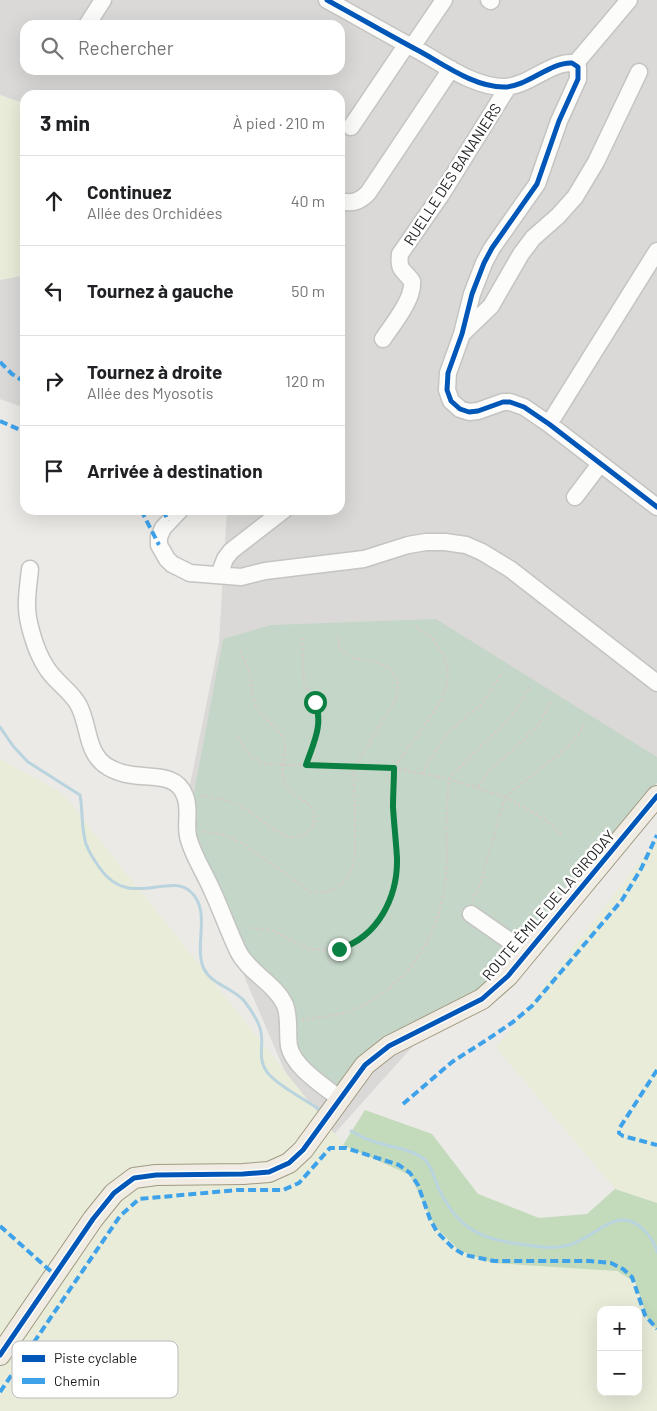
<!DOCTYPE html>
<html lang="fr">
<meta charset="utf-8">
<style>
:root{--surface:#fff;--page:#f2f2f2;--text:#202124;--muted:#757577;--line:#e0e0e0}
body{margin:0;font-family:Barlow,sans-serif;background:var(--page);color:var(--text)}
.controls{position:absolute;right:15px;bottom:15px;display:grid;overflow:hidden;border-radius:10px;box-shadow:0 5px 20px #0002}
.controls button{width:45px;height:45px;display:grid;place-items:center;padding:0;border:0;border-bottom:1px solid var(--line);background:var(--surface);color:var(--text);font:25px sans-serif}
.stop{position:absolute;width:15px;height:15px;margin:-11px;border:4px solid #0b8043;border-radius:50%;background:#fff}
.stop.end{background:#0b8043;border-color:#fff;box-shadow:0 1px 5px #0008}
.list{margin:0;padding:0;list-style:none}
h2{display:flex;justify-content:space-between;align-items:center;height:65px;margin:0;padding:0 20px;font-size:21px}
h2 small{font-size:16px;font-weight:400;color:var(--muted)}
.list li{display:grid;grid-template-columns:32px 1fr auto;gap:15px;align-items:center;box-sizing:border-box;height:90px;padding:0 20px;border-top:1px solid var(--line)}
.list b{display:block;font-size:19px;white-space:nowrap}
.list p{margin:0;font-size:16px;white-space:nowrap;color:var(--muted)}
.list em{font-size:16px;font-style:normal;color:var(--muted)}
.icon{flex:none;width:28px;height:28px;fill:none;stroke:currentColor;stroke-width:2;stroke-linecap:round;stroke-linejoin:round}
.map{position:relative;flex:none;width:657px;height:1411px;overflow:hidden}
.search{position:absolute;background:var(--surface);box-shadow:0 5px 20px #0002;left:20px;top:20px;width:325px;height:55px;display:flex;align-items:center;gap:12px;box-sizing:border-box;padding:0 18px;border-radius:15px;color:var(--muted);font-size:19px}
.panel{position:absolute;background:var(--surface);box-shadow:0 5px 20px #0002;left:20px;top:90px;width:325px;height:425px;border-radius:15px}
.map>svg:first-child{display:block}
.residential{fill:#dad9d7;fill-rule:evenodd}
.farmland{fill:#e9ecd9;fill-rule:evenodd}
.forest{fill:#c3dabb}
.cemetery{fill:#c4d6c7}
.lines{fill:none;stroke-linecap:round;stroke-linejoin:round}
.stream{stroke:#b9d4de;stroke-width:3}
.minor-casing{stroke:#c4c4c2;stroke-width:19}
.major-casing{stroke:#a19a83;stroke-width:22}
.path{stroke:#d6c9c5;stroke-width:2;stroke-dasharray:2.5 2.5;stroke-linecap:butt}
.minor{stroke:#fcfcfb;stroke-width:16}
.major{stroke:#f0ece3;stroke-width:20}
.quiet{stroke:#3da2ea;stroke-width:4;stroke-dasharray:8 4;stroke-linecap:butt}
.cycleway-casing{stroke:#fff;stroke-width:8}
.cycleway{stroke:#0057b8;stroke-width:5}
.route{stroke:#0b8043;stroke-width:6}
.labels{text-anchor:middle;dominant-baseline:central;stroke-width:5;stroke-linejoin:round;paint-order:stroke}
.street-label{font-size:15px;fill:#1d1d1d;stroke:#fff}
.key{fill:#fff;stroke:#bbb;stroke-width:1}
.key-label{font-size:14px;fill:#1d1d1d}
</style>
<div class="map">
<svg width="657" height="1411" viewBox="0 0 657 1411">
<rect width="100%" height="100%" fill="#ebeae6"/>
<path class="residential" d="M0,0H657V773L319,1151L181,829L219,642L227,510H340V95H25V104L0,95ZM25,25H340V70H25Z
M25,275V408L0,399V280Z"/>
<path class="farmland" d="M0,95L25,104V275L0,280Z
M0,759L62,793L343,1144L410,1175L434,1225L492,1263L617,1271L635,1282L649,1323L657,1329V1411H0ZM601,1310H638V1392H601Z
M657,839V1203L615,1189L496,1048Z"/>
<path class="forest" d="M365,1110L432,1134L478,1194L539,1218L587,1214L615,1189L657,1203V1329L649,1323L635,1282L617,1271L492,1263L459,1250L434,1225L410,1175L343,1145Z"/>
<path class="cemetery" d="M436,619L657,757V783L490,984L340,1086L311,1067L297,1047L296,1021L267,974L249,953L196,842L191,808L223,639L271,625Z"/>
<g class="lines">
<path class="stream" d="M0,727L13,746L28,762L80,795C83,811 81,828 86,844C89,852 94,860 99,867C129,911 169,871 191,892C212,912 193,946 204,969C212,985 234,988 245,1002C251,1010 259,1021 261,1032C264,1046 257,1058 267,1072C275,1084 309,1102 322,1111
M351,1131C360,1136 369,1141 379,1143C394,1148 412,1149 425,1160C432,1166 434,1178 438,1187C456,1226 477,1239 520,1244C536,1246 553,1250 569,1245C596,1238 616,1204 643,1229C649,1235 655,1243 657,1252"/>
<g class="minor-casing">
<path id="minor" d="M327,0C358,17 389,35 421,52C446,66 475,87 504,87C527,87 550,62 572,63L578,67V79L559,121L537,184L492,248L484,263L472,294L462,334L448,373L447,390L451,401L460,409L469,412L478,411L503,402H510L524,407L549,424L657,507
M489,0L491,1
M87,25L103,0
M412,47L444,0
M575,64L629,0
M351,127L407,44
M340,201C352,204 359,202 368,193L451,69
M462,334L491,306L521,254L533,238L558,216L575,197L596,162L639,72
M383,339C393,324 414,299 412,281C403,269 398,271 400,254L441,195L508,87
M549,424L657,251
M575,497L600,464
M180,510L163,528L159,537V545L167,559L172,564L190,573L241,577L265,571L364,559L408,545L426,542H445L466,545L482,552L510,569L657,683
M30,569C29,580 27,591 27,603C26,620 36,652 46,667C54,681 70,690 78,704C90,725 85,753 108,767C115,771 124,774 132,775C151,778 177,773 185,796C191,810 184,826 189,840C194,857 204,872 211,888C221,909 228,930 238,951C248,972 275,983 285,1005C290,1017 287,1033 289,1046C293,1067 324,1086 340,1099
M219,575L225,559L231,551L284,510
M471,914L527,953"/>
</g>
<g class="major-casing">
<path id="major" d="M0,1355L93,1219L114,1193L134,1178L156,1175L243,1174L269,1172L289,1163L303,1150L365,1065L389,1046L482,999L508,976L657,796"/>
</g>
<path class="path" d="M302,638L304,684L315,702L320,717L319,725L306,764
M237,736L250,756L264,764L394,768L449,779L505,797L546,820L561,834
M422,774L431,757L449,731L481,705L502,673
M478,787L487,773L534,730L540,722L551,701
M201,795C214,798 227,800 239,805C258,813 288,852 309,831C315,824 315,817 313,809C306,800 293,796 287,787C277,770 287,759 285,745C282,729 265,722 257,708C252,698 252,686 250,675C248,666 243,658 239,650
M202,831L224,835L242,843L311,892C338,895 352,879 355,854L354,767L396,700L398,681L389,668L374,661L353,658L343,652L339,646L338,635
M472,901L479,888L505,797L566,748L578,735L585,722
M252,928L271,930L309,949L325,950L352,945L370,932L383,914L394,886L397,859L393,808L394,768L442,700L447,685L448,672L444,656L432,638L413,625
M302,1020C320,1017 340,1016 357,1008C420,979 448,917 447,850C446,830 446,812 448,793C448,788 448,782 450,778C452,774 457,770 460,767C473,753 487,740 501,727C513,715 521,701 529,687"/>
<use href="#minor" class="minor"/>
<use href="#major" class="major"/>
<path class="quiet" d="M0,362L12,374L25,382
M0,421L25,432
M141,510L159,545
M163,510L168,521
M657,1070L619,1129V1133L623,1136L657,1145
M403,1104L452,1062L488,1039L513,1022L532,1006L622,900L641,869L657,835
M0,1226L55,1275
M0,1392L120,1216L139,1199L237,1190H283L299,1183L330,1148H346L399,1165L410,1173L418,1185L430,1219L437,1232L453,1248L465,1255L494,1261H590L611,1263L623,1269L632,1277L645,1315L657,1329"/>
<g class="cycleway-casing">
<path id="cycleway" d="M327,0C358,17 389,35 421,52C446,66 475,87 504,87C527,87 550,62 572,63L578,67V79L559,121L537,184L492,248L484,263L472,294L462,334L448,373L447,390L451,401L460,409L469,412L478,411L503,402H510L524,407L549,424L657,507
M0,1355L93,1219L114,1193L134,1178L156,1175L243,1174L269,1172L289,1163L303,1150L365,1065L389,1046L482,999L508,976L657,796"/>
</g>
<use href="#cycleway" class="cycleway"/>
</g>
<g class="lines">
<path class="route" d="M315,702C324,724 313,744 306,765L394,768C394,781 393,794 393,807C394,824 396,841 397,858C398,897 378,937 339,949"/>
</g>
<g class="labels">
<g class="street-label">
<text transform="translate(452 174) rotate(-57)">RUELLE DES BANANIERS</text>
<text transform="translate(548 905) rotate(-49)">ROUTE ÉMILE DE LA GIRODAY</text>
</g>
</g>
<rect x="12" y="1341" width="166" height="57" rx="8" class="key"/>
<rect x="22" y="1355" width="23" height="7" fill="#0057b8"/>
<rect x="22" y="1378" width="23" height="6" fill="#3da2ea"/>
<g class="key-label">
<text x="54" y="1363">Piste cyclable</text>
<text x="54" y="1386">Chemin</text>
</g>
</svg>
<div class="controls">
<button>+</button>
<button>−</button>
</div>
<div class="stop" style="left:315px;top:702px"></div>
<div class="stop end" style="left:339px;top:949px"></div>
<div class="search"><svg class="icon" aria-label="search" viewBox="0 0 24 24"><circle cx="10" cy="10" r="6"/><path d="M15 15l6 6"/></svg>Rechercher</div>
<section class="panel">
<h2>3 min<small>À pied · 210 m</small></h2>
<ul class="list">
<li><svg class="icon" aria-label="ahead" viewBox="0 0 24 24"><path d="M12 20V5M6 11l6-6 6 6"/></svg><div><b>Continuez</b><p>Allée des Orchidées</p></div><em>40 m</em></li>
<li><svg class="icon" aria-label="left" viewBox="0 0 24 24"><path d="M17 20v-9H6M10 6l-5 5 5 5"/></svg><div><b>Tournez à gauche</b></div><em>50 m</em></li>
<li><svg class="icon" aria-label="right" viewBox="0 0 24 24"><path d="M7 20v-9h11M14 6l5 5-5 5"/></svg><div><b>Tournez à droite</b><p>Allée des Myosotis</p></div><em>120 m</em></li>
<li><svg class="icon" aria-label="arrive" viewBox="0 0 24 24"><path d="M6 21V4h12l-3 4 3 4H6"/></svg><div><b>Arrivée à destination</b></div></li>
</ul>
</section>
</div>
